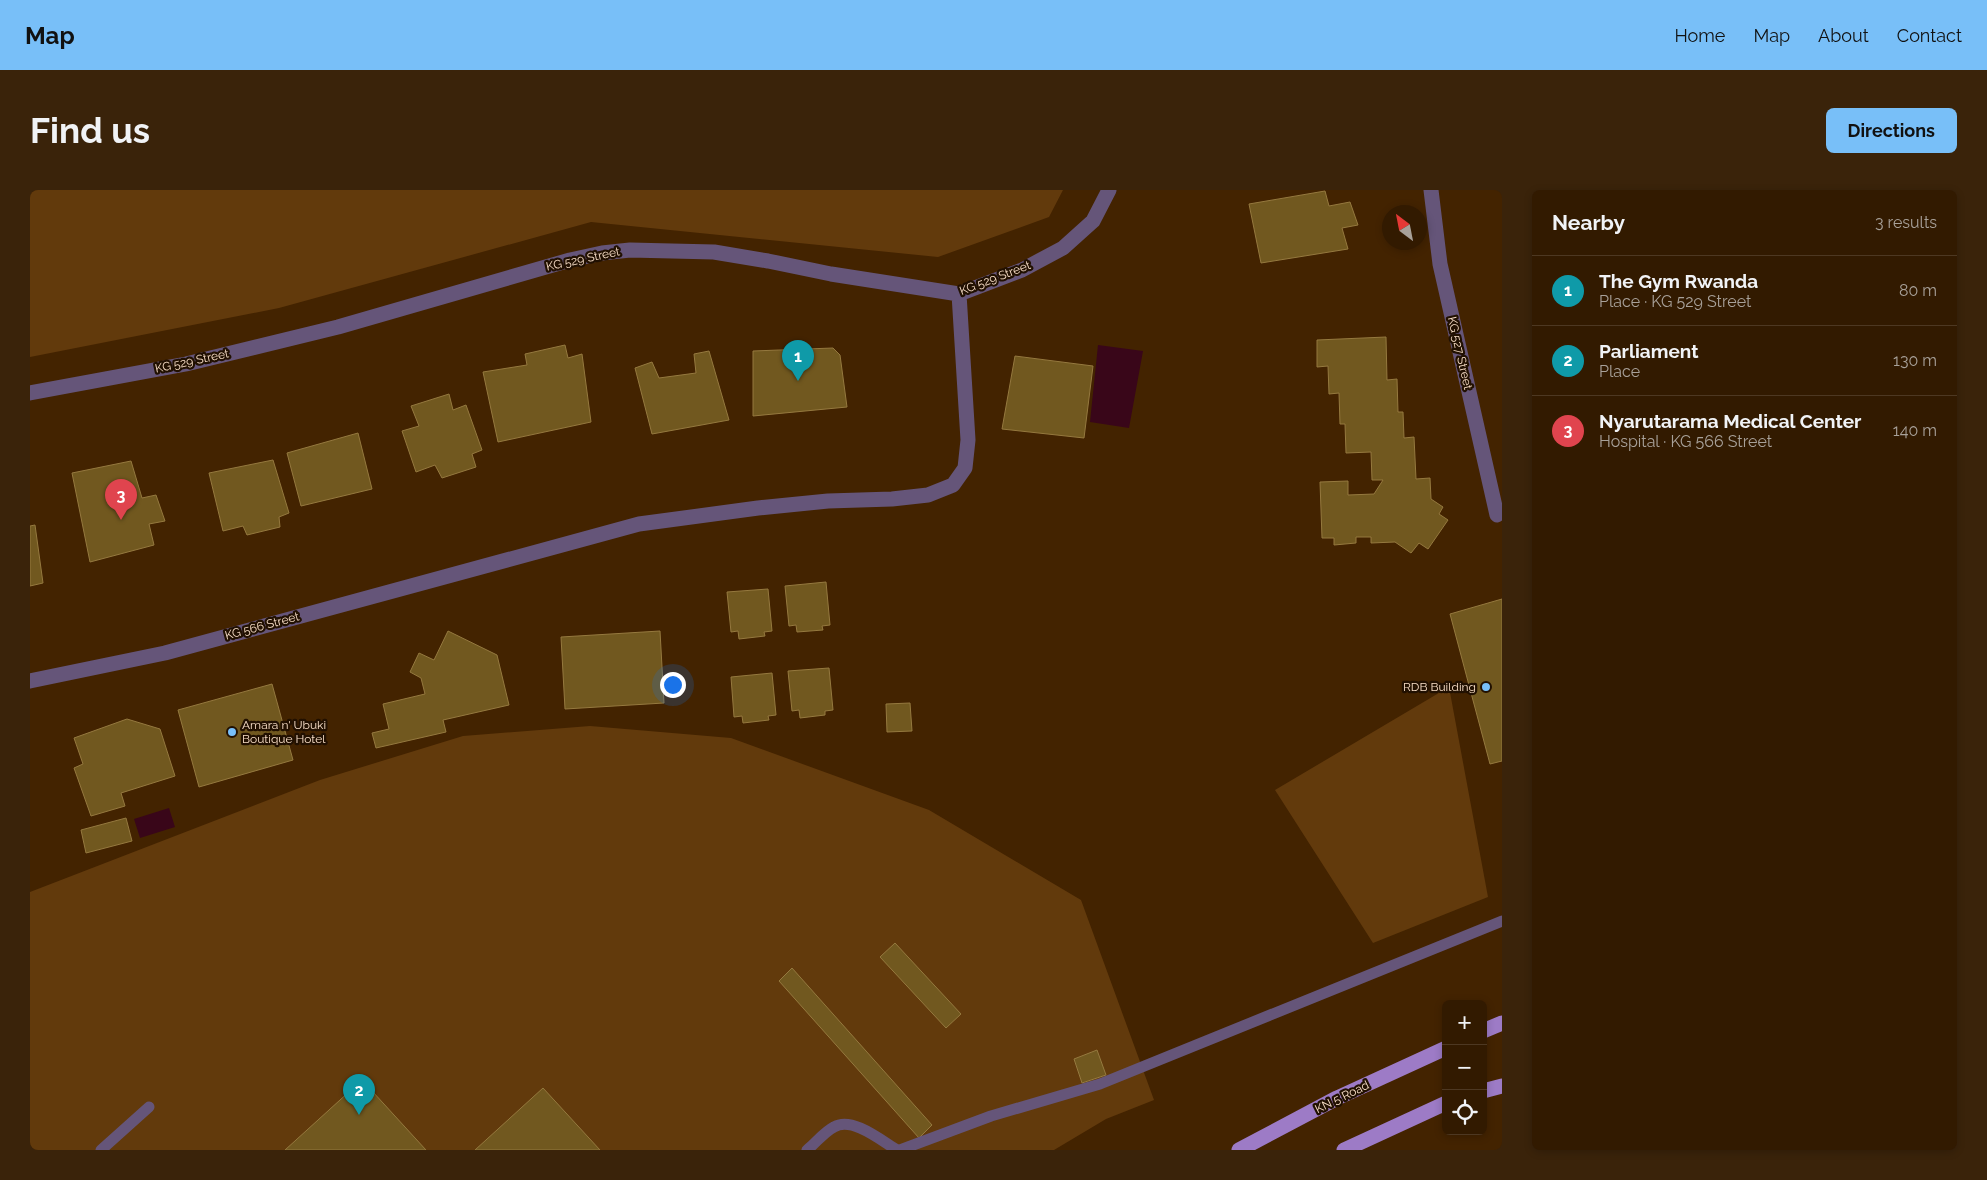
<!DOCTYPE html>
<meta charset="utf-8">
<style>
:root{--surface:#321a00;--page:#3a230a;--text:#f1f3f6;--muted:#a8a199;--line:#4d3822;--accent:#78bff8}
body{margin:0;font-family:Raleway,sans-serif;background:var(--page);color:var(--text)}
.controls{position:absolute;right:15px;bottom:15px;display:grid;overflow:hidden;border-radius:8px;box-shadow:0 2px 8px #0003}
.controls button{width:45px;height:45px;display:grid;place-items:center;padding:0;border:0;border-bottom:1px solid var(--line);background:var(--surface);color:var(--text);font:25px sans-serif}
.compass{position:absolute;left:1352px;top:15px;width:45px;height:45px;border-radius:50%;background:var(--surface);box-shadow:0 2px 8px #0003;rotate:328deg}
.you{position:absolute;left:642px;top:494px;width:18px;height:18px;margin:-12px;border:4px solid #fff;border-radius:50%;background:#1a73e8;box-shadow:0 0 0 8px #1a73e833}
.badge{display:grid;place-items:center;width:32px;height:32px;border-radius:50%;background:var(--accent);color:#fff;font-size:16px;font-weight:700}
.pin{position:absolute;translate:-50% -41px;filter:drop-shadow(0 1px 2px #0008)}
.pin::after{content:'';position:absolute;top:26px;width:18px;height:15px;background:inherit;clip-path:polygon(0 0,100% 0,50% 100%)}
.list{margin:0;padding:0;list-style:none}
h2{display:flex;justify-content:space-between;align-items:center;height:65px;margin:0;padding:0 20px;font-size:21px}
h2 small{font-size:16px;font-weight:400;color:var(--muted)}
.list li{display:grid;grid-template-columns:32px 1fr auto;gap:15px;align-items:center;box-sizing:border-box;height:70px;padding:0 20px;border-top:1px solid var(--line)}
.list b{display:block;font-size:19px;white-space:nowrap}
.list p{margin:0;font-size:16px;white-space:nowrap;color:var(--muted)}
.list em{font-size:16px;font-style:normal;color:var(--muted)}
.icon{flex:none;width:28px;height:28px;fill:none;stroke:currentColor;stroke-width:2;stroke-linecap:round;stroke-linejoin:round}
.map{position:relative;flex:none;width:1472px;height:960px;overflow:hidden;border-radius:8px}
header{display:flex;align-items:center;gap:30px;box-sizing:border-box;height:70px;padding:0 25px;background:var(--accent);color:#111}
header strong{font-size:24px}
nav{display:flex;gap:28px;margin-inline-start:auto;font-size:18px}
.intro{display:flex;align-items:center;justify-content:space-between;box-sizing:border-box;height:120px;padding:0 30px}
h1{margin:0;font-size:35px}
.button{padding:12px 22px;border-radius:8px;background:var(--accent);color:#111;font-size:18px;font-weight:700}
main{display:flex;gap:30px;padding:0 30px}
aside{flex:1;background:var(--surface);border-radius:8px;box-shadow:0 2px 8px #0003}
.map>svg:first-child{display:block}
.green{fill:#623a0c}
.water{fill:#390619}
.building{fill:#71581f;stroke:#95793f}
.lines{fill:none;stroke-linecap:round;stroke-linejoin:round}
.lane{stroke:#655579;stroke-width:11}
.street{stroke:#655579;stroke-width:15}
.primary{stroke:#9d7bc6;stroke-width:15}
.poi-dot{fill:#78bff8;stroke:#211001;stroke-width:2}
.labels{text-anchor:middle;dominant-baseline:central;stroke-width:4.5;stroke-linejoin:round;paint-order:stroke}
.street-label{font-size:12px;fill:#f8dec7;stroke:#211001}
.poi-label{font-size:12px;fill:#f8dec7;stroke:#211001;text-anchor:end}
</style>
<header>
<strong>Map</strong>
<nav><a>Home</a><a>Map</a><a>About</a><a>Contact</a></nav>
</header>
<div class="intro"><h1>Find us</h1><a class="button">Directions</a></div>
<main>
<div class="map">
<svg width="1472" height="960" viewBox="0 0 1472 960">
<rect width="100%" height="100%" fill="#432300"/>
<path class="green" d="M0,0H1033L1019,27L908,67L561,32L249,118L0,167Z
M1419,497L1458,707L1343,753L1245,600Z
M560,536L701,548L899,620L1051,710L1124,910L1076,929L1024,960H0V702L290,590L433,546Z"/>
<path class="water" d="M1068,155L1113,161L1099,238L1060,232Z
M139,618L145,637L110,648L104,629Z"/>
<path class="building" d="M1295,1L1299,16L1320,12L1328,35L1312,38L1318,59L1231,73L1219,14Z
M1356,147L1357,190L1367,189L1368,222H1373L1374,248L1384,247L1386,289L1400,288L1401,309L1413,317L1409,324L1418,330L1398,359L1389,353L1381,363L1365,352L1341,353V347H1326V353L1304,355V348H1292L1290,292L1318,291V305L1344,304L1353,290H1342L1341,262L1316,263L1315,234H1310L1309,203L1299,204L1298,176L1287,177V150Z
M535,155L538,168L552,164L561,232L468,252L453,182L497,175L495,164Z
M803,158L810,165L817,217L723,226V161Z
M679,161L699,230L622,244L605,178L622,172L629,188L666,183L664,164Z
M985,166L1063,176L1054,248L972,239Z
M419,204L423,220L436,215L452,260L442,264L446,277L412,288L405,275L386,282L372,241L389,236L381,216Z
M328,243L342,299L271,316L257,263Z
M243,270L259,323L249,327L250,337L217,345L213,336L193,341L179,283Z
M101,271L112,308L126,305L135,331L119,334L124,355L60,372L42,283Z
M5,335L13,393L0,396V336Z
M796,392L800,435L792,436L793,440L767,442L766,435L759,436L755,396Z
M738,399L742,441L734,442L735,446L709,449L708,441L701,442L697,402Z
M1472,409V571L1460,574L1420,424Z
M418,441L467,465L479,515L413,530L416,542L346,558L342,543L359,539L353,514L395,504L391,488L380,482L389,463L404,470Z
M630,441L634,513L535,519L531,447Z
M799,478L803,520L795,521V525L770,528L769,520L762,521L758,481Z
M742,483L746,525L738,526L739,530L713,533L712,526L704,527L701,487Z
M242,494L263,570L169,597L148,520Z
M880,513L882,541L857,542L856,514Z
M97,529L130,539L145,586L91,603L95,616L61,626L44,578L53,574L44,548Z
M96,628L102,651L56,663L51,640Z
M865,753L931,824L916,838L850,767Z
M762,778L902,935L889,948L749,791Z
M1067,860L1076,885L1052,893L1044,869Z
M332,890L396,960H255Z
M513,898L570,960H445Z"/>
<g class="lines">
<path class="lane" d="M71,960L119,917
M777,960C786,953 794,942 804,937C822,926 852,951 867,960
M870,960L961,926L1070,894L1472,731"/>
<path class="street" d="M1401,0L1410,74L1467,325
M0,203L156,174L308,137L540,70L572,63L600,60L684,62L738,71L801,84L929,104L992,80L1033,58L1063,31L1079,0
M0,491L135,463L609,334L728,318L798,311L862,309L898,305L923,295L935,278L938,250L929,104"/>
<path class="primary" d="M1453,841L1472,833
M1453,901L1472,896
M1209,960L1307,908L1416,858
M1314,960L1416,913"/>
</g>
<g class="poi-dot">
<circle cx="1456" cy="497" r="5"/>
<circle cx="202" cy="542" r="5"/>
</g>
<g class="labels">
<g class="street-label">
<text transform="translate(553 69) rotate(-12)">KG 529 Street</text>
<text transform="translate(965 88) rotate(-21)">KG 529 Street</text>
<text transform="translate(1430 163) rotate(77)">KG 527 Street</text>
<text transform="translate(162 171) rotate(-12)">KG 529 Street</text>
<text transform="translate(232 436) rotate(-15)">KG 566 Street</text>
<text transform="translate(1312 907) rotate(-26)">KN 5 Road</text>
</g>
<g class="poi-label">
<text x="1446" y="497">RDB Building</text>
<text x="212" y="535" text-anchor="start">Amara n' Ubuki<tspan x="212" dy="14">Boutique Hotel</tspan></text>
</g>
</g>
</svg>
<div class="controls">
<button>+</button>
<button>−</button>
<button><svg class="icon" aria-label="locate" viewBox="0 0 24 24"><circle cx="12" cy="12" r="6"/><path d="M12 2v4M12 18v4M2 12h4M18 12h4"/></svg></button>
</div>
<svg class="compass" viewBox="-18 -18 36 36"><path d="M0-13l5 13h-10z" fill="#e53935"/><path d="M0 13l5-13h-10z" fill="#a8a199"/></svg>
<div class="you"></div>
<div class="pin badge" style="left:768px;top:191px;background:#0f9aa8">1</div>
<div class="pin badge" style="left:329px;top:925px;background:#0f9aa8">2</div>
<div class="pin badge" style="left:91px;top:330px;background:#e0444e">3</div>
</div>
<aside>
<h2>Nearby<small>3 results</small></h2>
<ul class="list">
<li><span class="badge" style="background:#0f9aa8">1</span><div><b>The Gym Rwanda</b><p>Place · KG 529 Street</p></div><em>80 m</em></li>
<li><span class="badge" style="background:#0f9aa8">2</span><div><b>Parliament</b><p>Place</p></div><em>130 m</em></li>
<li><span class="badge" style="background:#e0444e">3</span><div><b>Nyarutarama Medical Center</b><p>Hospital · KG 566 Street</p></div><em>140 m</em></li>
</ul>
</aside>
</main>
